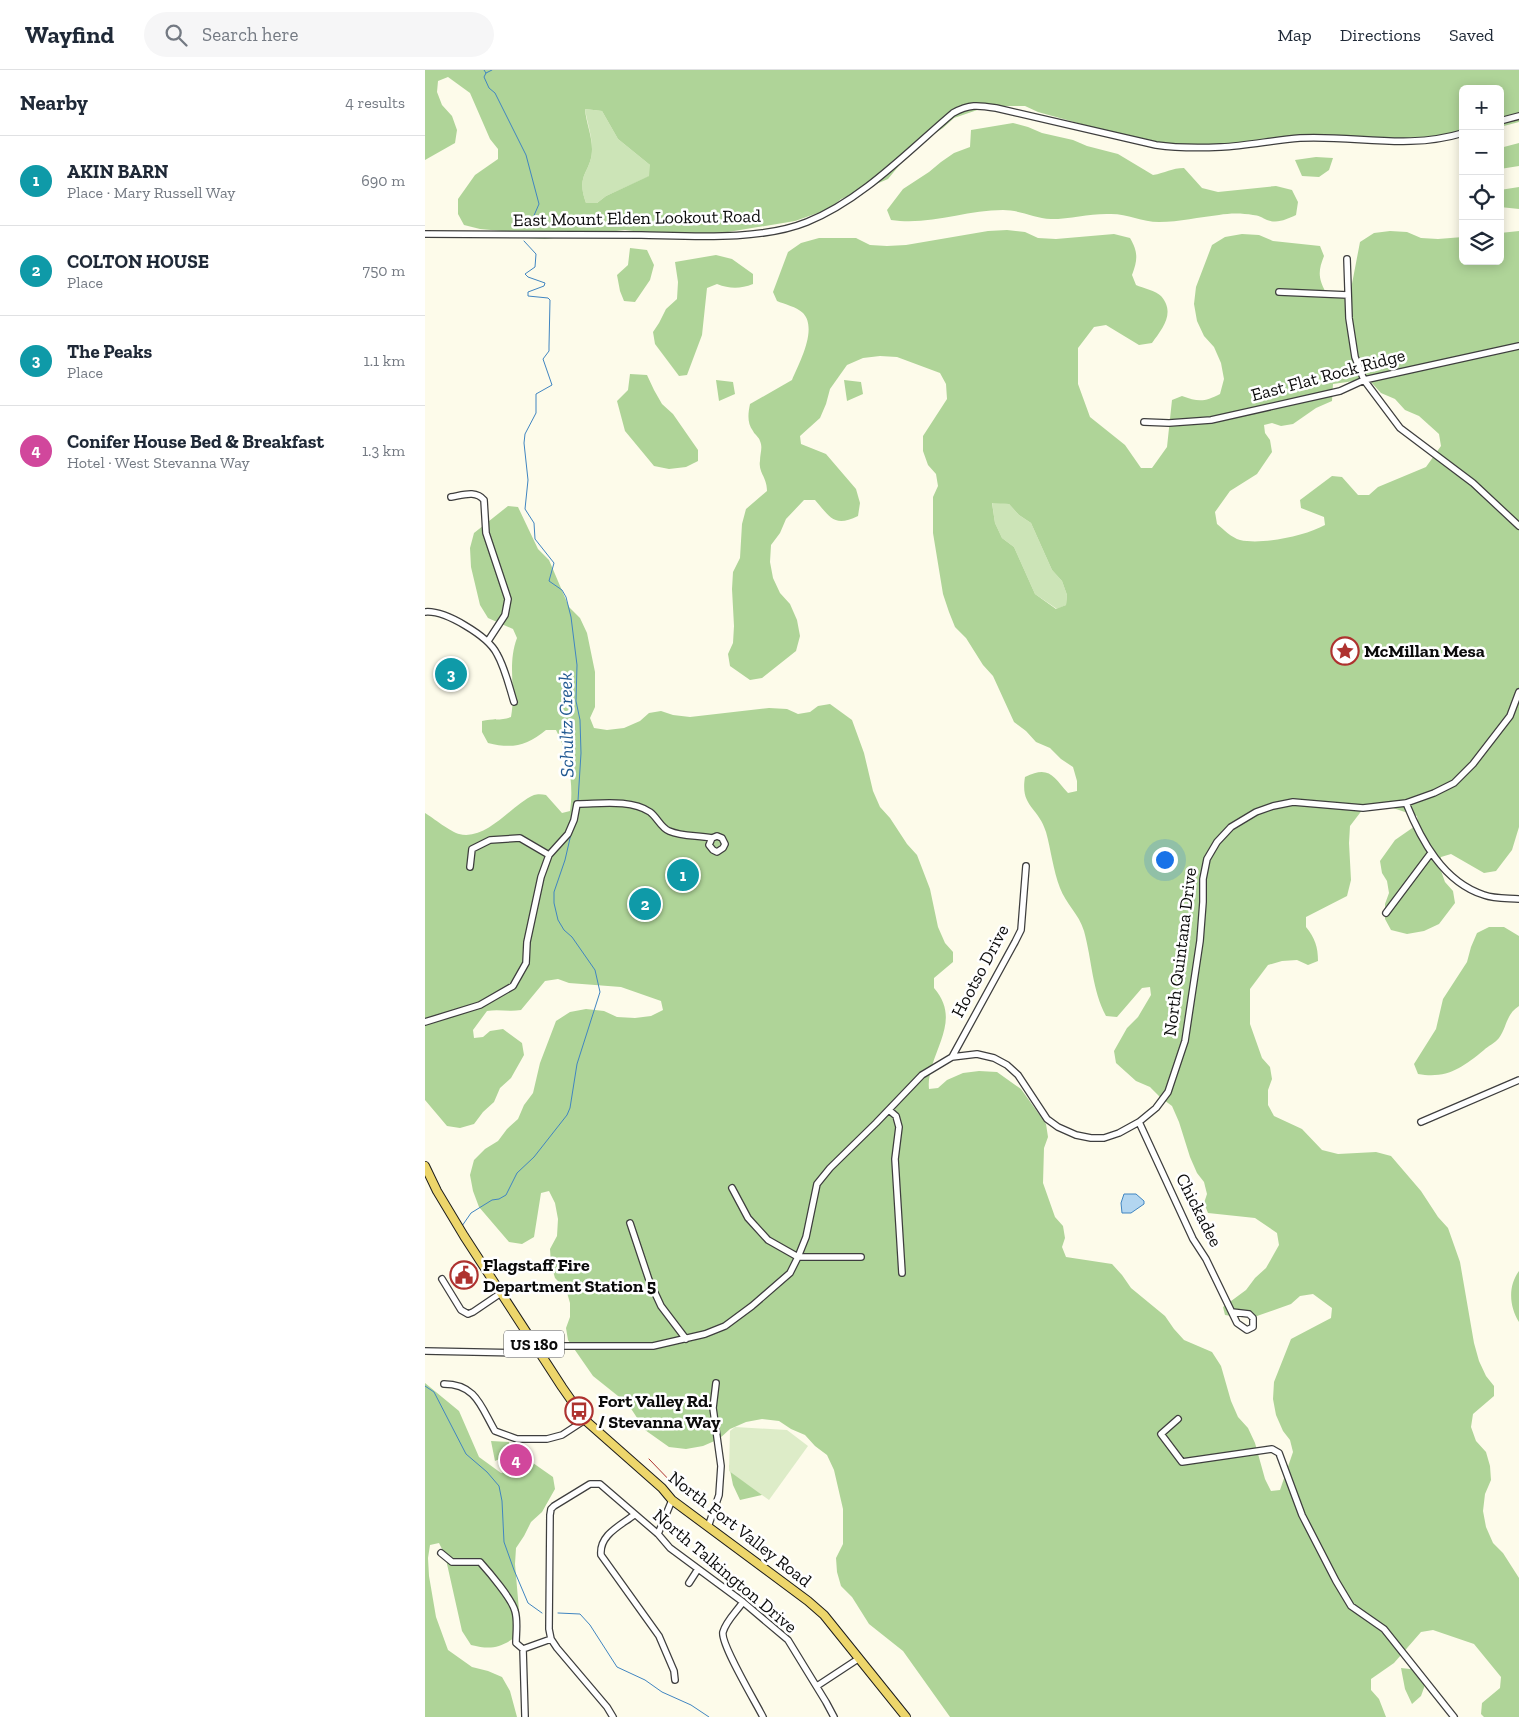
<!DOCTYPE html>
<meta charset="utf-8">
<style>
:root{--surface:#fff;--page:#f6f6f7;--text:#1f2937;--muted:#747a83;--line:#e0e1e3;--accent:#ea580c}
body{margin:0;font-family:"Zilla Slab",serif;background:var(--page);color:var(--text)}
.controls{position:absolute;right:15px;top:15px;display:grid;overflow:hidden;border-radius:8px;box-shadow:0 2px 12px #0003}
.controls button{width:45px;height:45px;display:grid;place-items:center;padding:0;border:0;border-bottom:1px solid var(--line);background:var(--surface);color:var(--text);font:25px sans-serif}
.you{position:absolute;left:739px;top:789px;width:18px;height:18px;margin:-12px;border:4px solid #fff;border-radius:50%;background:#1a73e8;box-shadow:0 0 0 8px #1a73e833}
.badge{display:grid;place-items:center;width:32px;height:32px;border-radius:50%;background:var(--accent);color:#fff;font-size:16px;font-weight:700}
.pin{position:absolute;translate:-50% -50%;border:2px solid #fff;box-shadow:0 1px 5px #0006}
.list{margin:0;padding:0;list-style:none}
h2{display:flex;justify-content:space-between;align-items:center;height:65px;margin:0;padding:0 20px;font-size:21px}
h2 small{font-size:16px;font-weight:400;color:var(--muted)}
.list li{display:grid;grid-template-columns:32px 1fr auto;gap:15px;align-items:center;box-sizing:border-box;height:90px;padding:0 20px;border-top:1px solid var(--line)}
.list b{display:block;font-size:19px;white-space:nowrap}
.list p{margin:0;font-size:16px;white-space:nowrap;color:var(--muted)}
.list em{font-size:16px;font-style:normal;color:var(--muted)}
.icon{flex:none;width:28px;height:28px;fill:none;stroke:currentColor;stroke-width:2;stroke-linecap:round;stroke-linejoin:round}
.map{position:relative;flex:none;width:1094px;height:1647px;overflow:hidden}
header{display:flex;align-items:center;gap:30px;box-sizing:border-box;height:70px;padding:0 25px;background:var(--surface);border-bottom:1px solid var(--line)}
header strong{font-size:24px}
nav{display:flex;gap:28px;margin-inline-start:auto;font-size:18px}
.search{width:350px;height:45px;background:var(--page);display:flex;align-items:center;gap:12px;box-sizing:border-box;padding:0 18px;border-radius:28px;color:var(--muted);font-size:19px}
main{display:flex}
aside{flex:1;background:var(--surface)}
.map>svg:first-child{display:block}
.green{fill:#cce4b7}
.forest{fill:#afd498;fill-rule:evenodd}
.pitch{fill:#ddecc8}
.water{fill:#b3d6f0;stroke:#4085c1}
.lines{fill:none;stroke-linecap:round;stroke-linejoin:round}
.stream{stroke:#4085c1;stroke-width:1}
.minor-casing{stroke:#3e3e3e;stroke-width:8}
.major-casing{stroke:#1c1c1c;stroke-width:10}
.minor{stroke:#fff;stroke-width:5.5}
.major{stroke:#edd66b;stroke-width:8}
.rail{stroke:#ae322f;stroke-width:1}
.labels{text-anchor:middle;dominant-baseline:central;stroke-width:5;stroke-linejoin:round;paint-order:stroke}
.shield{fill:#fff;stroke:#545454;stroke-width:1}
.shield-label{font-size:16px;font-weight:bold;fill:#0b0b0b}
.street-label{font-size:18px;fill:#0b0b0b;stroke:#fff}
.poi-label{font-size:18px;font-weight:bold;fill:#0b0b0b;stroke:#fff;text-anchor:start}
.water-label{font-size:19px;font-style:italic;fill:#205891;stroke:#fff}
</style>
<header>
<strong>Wayfind</strong>
<div class="search"><svg class="icon" aria-label="search" viewBox="0 0 24 24"><circle cx="10" cy="10" r="6"/><path d="M15 15l6 6"/></svg>Search here</div>
<nav><a>Map</a><a>Directions</a><a>Saved</a></nav>
</header>
<main>
<aside>
<h2>Nearby<small>4 results</small></h2>
<ul class="list">
<li><span class="badge" style="background:#0f9aa8">1</span><div><b>AKIN BARN</b><p>Place · Mary Russell Way</p></div><em>690 m</em></li>
<li><span class="badge" style="background:#0f9aa8">2</span><div><b>COLTON HOUSE</b><p>Place</p></div><em>750 m</em></li>
<li><span class="badge" style="background:#0f9aa8">3</span><div><b>The Peaks</b><p>Place</p></div><em>1.1 km</em></li>
<li><span class="badge" style="background:#d1479c">4</span><div><b>Conifer House Bed &amp; Breakfast</b><p>Hotel · West Stevanna Way</p></div><em>1.3 km</em></li>
</ul>
</aside>
<div class="map">
<svg width="1094" height="1647" viewBox="0 0 1094 1647">
<rect width="100%" height="100%" fill="#fdfbea"/>
<path class="green" d="M160,39L177,41L193,69L225,95V106L181,126L172,133H161C150,104 167,102 167,79C167,66 162,52 160,39Z
M567,432L584,434L594,445L606,453L627,500L637,511L642,525L641,535L632,539L610,524L589,477L577,468L570,453Z"/>
<path class="forest" d="M0,0H1094V52L1075,57V19H1038V63L974,73H938L924,67H888L805,80L786,81L769,80L755,74L703,70L689,63L613,42L600,36H564L529,48L518,58L491,75L463,109L416,129L404,139L370,151L267,168H231L217,162L200,160L120,169L103,168L89,162L55,159L39,155L33,144V129L50,105L73,89V79L65,69L45,23L23,7L13,11L12,22L17,35L27,46L32,60L30,73L0,90ZM160,39L177,41L193,69L225,95L224,106L181,126L172,133H161C150,104 167,102 167,79C167,66 161,52 160,39Z
M588,53L603,57L617,63L648,70L662,76L693,84L728,105C740,103 747,98 759,98L777,118L793,122L851,116L867,120L873,132L871,145C862,149 853,154 842,150C838,148 833,145 828,145C817,143 805,143 794,145C774,147 755,152 734,152C717,152 703,144 686,144C666,143 647,149 626,149C609,148 595,140 578,140C540,140 504,156 466,150L462,140L478,119L504,102L516,92L529,83L545,77L546,60Z
M1094,73V96L1075,99V78Z
M891,87L908,88L904,100L894,107L877,106L870,90Z
M1094,117V139L1075,137V120Z
M582,160L600,162L613,168L631,169L689,164L705,168C713,182 713,189 707,205L711,215C718,218 731,221 736,226C751,243 737,259 727,273L714,275L681,255L669,257L653,278V314L665,347L700,375L716,398H727L742,377L747,330L757,326C773,332 780,332 795,324L799,309L796,293L789,277L779,266L772,251L769,234L771,217L787,175L800,167L817,164L834,165L848,171L895,176L899,186C893,201 893,208 901,223L914,225L926,219L935,172L949,163L965,161L982,162L996,168L1013,169L1038,167V191H1075V163L1094,161V757L1087,780L1071,801L1059,803L1026,784L1016,787L1015,798L1020,812L1028,821L1030,833L1014,854L999,861L982,864L966,860L960,849V834L964,823L962,811L957,803L955,791L970,770L993,754L992,746L953,733L941,735L925,756L924,773L926,810L922,826L881,847V857C890,868 893,877 893,891L883,895L872,890L857,891L843,895L825,919V954L837,988L845,997L847,1009L843,1020V1035L849,1046L877,1059L897,1080L913,1084L951,1082L966,1086L996,1121L1013,1147L1023,1158L1035,1192L1049,1273L1054,1291L1061,1306L1069,1316V1326L1048,1344L1046,1357L1051,1371L1061,1382L1065,1396L1066,1410L1060,1424L1058,1441L1061,1457L1068,1473L1078,1483L1094,1508V1647H1059L1056,1644L1057,1633L1075,1618L1076,1607L1049,1574L1008,1560L996,1562L969,1593L946,1609V1620L954,1629L961,1647H525L478,1581L444,1554L427,1527L416,1516L412,1502L411,1488L418,1474V1439L409,1400L402,1385L390,1376L380,1365L366,1359L354,1351L337,1349L321,1352L305,1359L294,1369L278,1376L261,1379L244,1377L220,1360L203,1334L168,1306L143,1270L141,1258L145,1247V1233L141,1219L130,1208L126,1194L125,1179L132,1166L133,1149L130,1133L124,1121L116,1123L109,1167L97,1174L84,1172L54,1137L48,1121L45,1105L49,1090L60,1079L73,1071L82,1059L93,1049L99,1035L108,1023L115,993L131,951L145,942L161,939L179,941L192,947L210,948L226,946L238,940L236,931L196,917L144,913L133,909L120,911L96,940C84,942 74,939 62,941L48,960L49,968L58,967L65,961L78,959L97,973L99,985L86,1008L75,1018L69,1032L58,1042L49,1054L35,1058L22,1056L0,1030V743C8,748 26,762 34,764C62,771 86,735 109,725C112,724 117,724 121,725L137,743L145,741C149,715 144,684 131,660H121C102,676 87,679 63,673L57,662V651C68,648 76,651 86,647C91,620 82,594 92,568L88,559L63,548L55,535L46,497L45,478L49,463L83,436L93,437L113,479L124,490L144,537L155,548L162,563L170,602V637L165,648L169,658L182,660L199,658L215,651L224,643L236,641L248,645L265,647L344,638L362,639L373,644L385,642L393,636L405,634L427,650L439,683L448,721L455,737L465,748L482,774L492,785L505,819L513,857L520,873L528,882V892L509,908V918C532,945 516,967 507,996C505,1004 503,1010 504,1019L513,1018L522,1010L538,1003L554,1001L572,1002L596,1019L621,1054L623,1067L619,1078L618,1113L630,1147L638,1156L640,1168L637,1177L641,1187L687,1194L697,1205L706,1218L740,1246L749,1259L759,1270L787,1282L796,1296L806,1331L813,1347L823,1358L830,1373L840,1409L846,1421L855,1420L868,1382L865,1370L858,1361L851,1345L848,1329L849,1312L866,1269L906,1248L907,1238L888,1224L875,1226L866,1234L832,1246L813,1247L800,1245L798,1237L821,1220L830,1208L841,1198L854,1175L852,1163L830,1148L783,1143L779,1133L782,1124L779,1112L772,1103L765,1087L754,1052L747,1036L735,1027L725,1017L711,1011L691,993L689,981L702,958L713,947L726,925L725,917L717,918L692,947L681,946C667,920 667,890 659,861C654,844 641,834 635,818C628,800 626,780 621,762C613,736 595,737 600,707C624,695 628,706 643,723L652,721V711L648,697L636,689L625,678L611,672L601,661L589,652L568,606L558,595L541,568L530,557L524,542L518,524L508,463V427L513,416L511,404L503,395L498,381V366L522,329L521,314L515,303L472,287L455,286L438,288L422,295L405,319L401,334L395,348L375,366L376,374L401,384L431,419L435,433L433,446C409,458 405,447 390,430H379L361,449L355,463L346,475L345,492L348,508L355,523L365,534L372,550L375,566L371,581L337,608L325,610L305,596L303,584L308,573L309,556L307,519L308,502L315,488L317,454L321,439L342,421C342,407 333,402 335,391C335,383 338,378 335,371C334,367 330,365 328,361C322,353 323,344 325,334L367,310C374,293 393,259 378,243C372,237 359,234 352,231L348,222L363,182L376,173L394,168H431L445,175L462,176L481,175L563,161ZM929,311L946,312L956,323L970,329L980,340L994,346L1014,364L1016,376L1001,397L953,417L944,425H933L917,407L907,406L875,430L876,438L899,447L900,455C880,466 837,475 815,470C807,468 798,459 792,454L790,442L805,421L832,404L847,382L845,370L840,363L839,355L847,353L856,356L868,354L891,338L907,331L908,314ZM567,433L584,434L594,445L606,453L627,500L637,511L642,525L641,535L631,539L610,524L589,477L577,468L570,453Z
M205,178L222,180L229,195L225,210L210,232L199,231L195,221L192,205L203,195Z
M291,185L307,189L328,204V214C315,219 305,219 292,214L282,218L277,265L262,305L254,306L230,274L228,262L234,253L241,239L252,229L253,212L250,192Z
M205,304L222,305L229,320L237,334L248,344L273,380V391L261,397L244,399L229,396L200,361L192,331L203,320Z
M291,310L308,312L310,324L294,331Z
M419,310L436,312L438,324L422,331Z
M1064,857H1079L1094,866V936C1081,944 1082,957 1074,968C1070,973 1063,976 1059,980C1037,998 1022,1009 993,1004L989,994L1011,959L1018,929L1042,892L1046,877L1052,863Z
M1094,1201V1252C1084,1236 1083,1216 1094,1201Z
M0,1313L34,1341L54,1387L76,1403C88,1401 97,1395 108,1393L128,1407L130,1419L117,1442L106,1452L99,1466L91,1478L90,1494L95,1552L91,1567C74,1578 66,1580 46,1575L37,1561L20,1485L14,1473L5,1475L3,1488L4,1506L11,1547L23,1580L47,1597L63,1601L77,1607L85,1621L92,1647H0Z
M66,1371L84,1372L86,1384L70,1391Z
M304,1395L345,1423L315,1430L308,1415Z
M976,1598L994,1600L1000,1615L996,1626L987,1634L980,1619Z"/>
<path class="pitch" d="M310,1357L362,1360L383,1376L344,1430L304,1401L305,1361Z"/>
<path class="water" d="M699,1124H711L719,1131V1134L706,1143H697L696,1133Z"/>
<g class="lines">
<path class="stream" d="M59,0L61,3L59,7L64,18L70,23L101,85L114,134L104,157
M61,3L67,0
M99,171L111,184L110,197L100,204L103,207L120,213L119,216L103,222V226L123,228L125,230L124,276V281L118,289L127,315L111,324V343L100,364L99,373L103,410L100,439L109,453L110,469L129,493L124,511L137,520L141,527L146,547L152,595L151,631L155,650L156,683L153,731
M37,1156L46,1143L67,1130L74,1129L81,1125L92,1103L109,1087L142,1045L145,1038L152,994L175,922L170,900L147,867L139,860L133,850L129,833V822L140,790L146,764
M0,1316L9,1322L41,1384L62,1402L74,1416L77,1431L79,1472L89,1500L103,1533L117,1543
M133,1543L155,1544L165,1555L192,1597L220,1610L237,1622L266,1635L284,1647"/>
<g class="minor-casing">
<path id="minor" d="M1075,51L1094,46
M0,164C72,165 144,165 216,165C267,166 335,171 382,152C437,130 483,81 528,43C544,34 553,35 571,38L731,75C752,78 774,78 796,77C822,76 848,70 875,68C931,65 982,80 1038,63
M922,189L924,248L930,287L939,310L975,358L1048,413L1094,456
M854,222L923,225
M719,352L744,353L786,350L915,321L939,310L1094,276
M26,427C38,425 51,420 59,430L61,463L83,529L80,545L63,571
M0,542C20,540 63,566 72,584C80,598 84,616 89,632
M981,733C996,770 1018,812 1059,825C1070,829 1083,828 1094,829
M45,797L47,779L65,770L95,768L124,785
M961,843L1006,783
M0,952L55,935L88,916L101,893L102,872L116,807L124,785L143,764L149,750L152,734C175,734 205,729 225,742C232,747 236,758 244,761C258,767 272,765 287,768L284,775L288,780L292,782L298,778L300,774L297,768L292,766L287,768
M527,987L590,872L596,860L601,796
M464,1040L471,1046L474,1057L470,1089L477,1203
M714,1052L768,1169L781,1189L812,1253L822,1260L828,1257V1248L824,1244L807,1242
M996,1052L1094,1010
M307,1118L323,1148L343,1170L373,1187H436
M205,1153L224,1210L236,1236L261,1269
M17,1209L36,1240L43,1244L48,1242L76,1223
M0,1281L104,1283L114,1282L129,1276H228L280,1264L300,1256L327,1236L365,1203L373,1187L381,1167L392,1114L405,1098L451,1053L497,1005L527,987L552,984L569,988L582,995L593,1005L622,1049L633,1057L651,1065L666,1068H679L694,1063L714,1052L731,1038L743,1022L760,971L775,871L778,832V809L782,789L792,772L806,757L831,742L848,736L868,732L938,738L981,733L1009,723L1029,713L1048,694L1085,646L1094,622
M19,1314C51,1314 56,1337 70,1361L92,1369H122L137,1365L160,1350
M753,1349L736,1364L757,1392L847,1379L854,1383L877,1445L911,1511L926,1536L959,1559L1029,1647
M209,1445C195,1456 174,1465 176,1485L234,1566L249,1601L250,1610
M283,1457L294,1425L296,1396L288,1338L291,1313
M233,1464L247,1430
M16,1483L27,1492H55C64,1502 87,1529 90,1541C93,1551 91,1563 91,1573L98,1579L126,1569
M264,1513L273,1499
M318,1532C312,1541 301,1551 298,1562C295,1573 331,1633 338,1647
M98,1579L100,1646
M392,1616L430,1591
M188,1647L182,1637L132,1578L126,1569L124,1559L125,1445L126,1439L129,1436L165,1414H175L233,1464L245,1478L318,1532L363,1570L401,1632L409,1647"/>
</g>
<g class="major-casing">
<path id="major" d="M0,1096L12,1121L39,1166L137,1317L160,1350L237,1418L247,1430L383,1531L399,1545L481,1647"/>
</g>
<use href="#minor" class="minor"/>
<use href="#major" class="major"/>
<path class="rail" d="M224,1389L250,1416"/>
</g>
<defs>
<g id="sight-ring" transform="scale(1.4375)"><circle r="9.5" fill="#fff" stroke="#ae322f" stroke-width="1.5"/><path d="M0-6L1.8-2.2L6-1.7L2.9 1.2L3.7 5.4L0 3.3L-3.7 5.4L-2.9 1.2L-6-1.7L-1.8-2.2Z" fill="#ae322f"/></g>
<g id="civic-ring" transform="scale(1.4375)"><circle r="9.5" fill="#fff" stroke="#ae322f" stroke-width="1.5"/><path d="M-.6-6.5H3V-4.5H.6V-3L4-1V1h2V6H-6V1h2V-1L-.6-3ZM-1.2 2.5V6h2.4V2.5Z" fill="#ae322f"/></g>
<g id="bus-ring" transform="scale(1.4375)"><circle r="9.5" fill="#fff" stroke="#ae322f" stroke-width="1.5"/><path d="M-5-6H5V4H4V6H2V4H-2V6H-4V4H-5ZM-3.5-4V0h7V-4ZM-3.5 1.2v1.5H-2V1.2ZM2 1.2v1.5H3.5V1.2Z" fill="#ae322f"/></g>
</defs>
<g fill-rule="evenodd">
<use href="#sight-ring" x="920" y="581"/>
<use href="#civic-ring" x="39" y="1205"/>
<use href="#bus-ring" x="154" y="1341"/>
</g>
<g class="labels">
<rect class="shield" x="79" y="1260.5" width="60" height="27" rx="4"/>
<g class="shield-label">
<text x="109" y="1274">US 180</text>
</g>
<g class="street-label">
<text transform="translate(212 148) rotate(-1)">East Mount Elden Lookout Road</text>
<text transform="translate(903 305) rotate(-15)">East Flat Rock Ridge</text>
<text transform="translate(755 882) rotate(-83)">North Quintana Drive</text>
<text transform="translate(555 901) rotate(-62)">Hootso Drive</text>
<text transform="translate(774 1140) rotate(63)">Chickadee</text>
<text transform="translate(315 1459) rotate(38)">North Fort Valley Road</text>
<text transform="translate(300 1501) rotate(40)">North Talkington Drive</text>
</g>
<g class="poi-label">
<text x="939" y="581">McMillan Mesa</text>
<text x="58" y="1195">Flagstaff Fire<tspan x="58" dy="21">Department Station 5</tspan></text>
<text x="173" y="1331">Fort Valley Rd.<tspan x="173" dy="21">/ Stevanna Way</tspan></text>
</g>
<g class="water-label">
<text transform="translate(141 655) rotate(-91)">Schultz Creek</text>
</g>
</g>
</svg>
<div class="controls">
<button>+</button>
<button>−</button>
<button><svg class="icon" aria-label="locate" viewBox="0 0 24 24"><circle cx="12" cy="12" r="6"/><path d="M12 2v4M12 18v4M2 12h4M18 12h4"/></svg></button>
<button><svg class="icon" aria-label="layers" viewBox="0 0 24 24"><path d="M12 4l9 5-9 5-9-5zM3 14l9 5 9-5"/></svg></button>
</div>
<div class="you"></div>
<div class="pin badge" style="left:258px;top:805px;background:#0f9aa8">1</div>
<div class="pin badge" style="left:220px;top:834px;background:#0f9aa8">2</div>
<div class="pin badge" style="left:26px;top:604px;background:#0f9aa8">3</div>
<div class="pin badge" style="left:91px;top:1390px;background:#d1479c">4</div>
</div>
</main>
